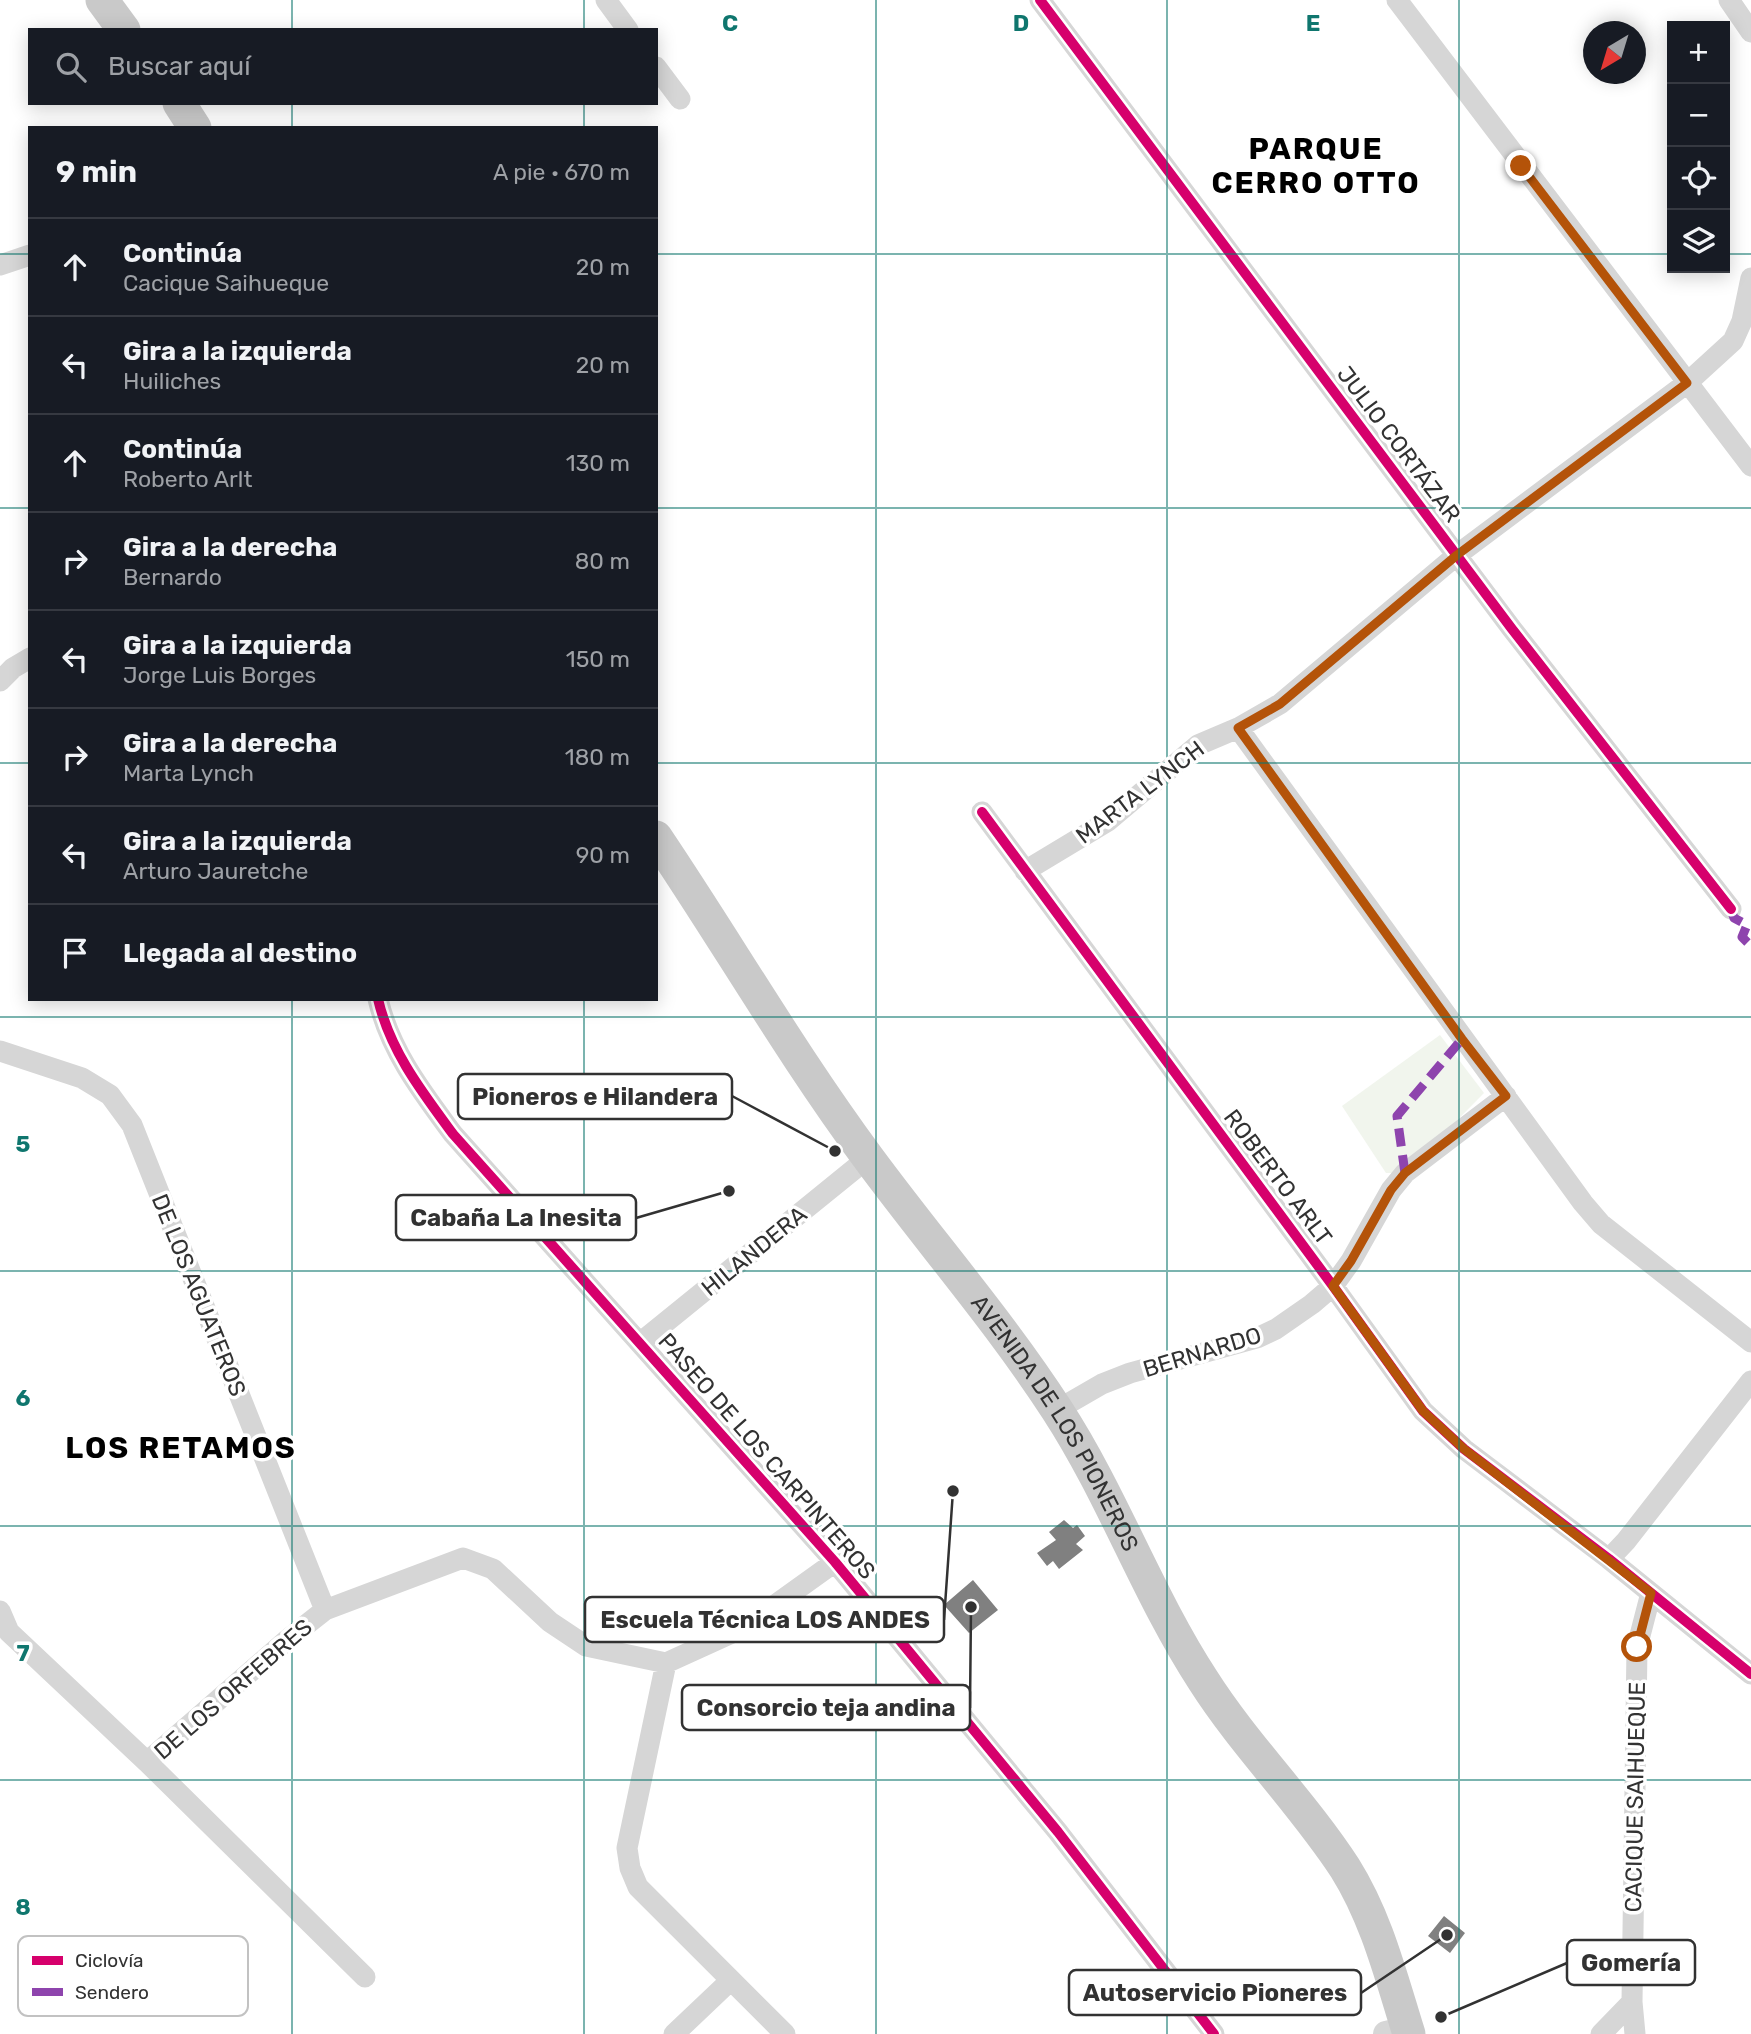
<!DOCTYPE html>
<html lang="es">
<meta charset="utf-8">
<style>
:root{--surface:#171b24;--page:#20242c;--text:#f1f3f6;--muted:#9ea1a6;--line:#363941}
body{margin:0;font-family:Rubik,sans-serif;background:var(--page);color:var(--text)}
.controls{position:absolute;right:21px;top:21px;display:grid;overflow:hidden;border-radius:0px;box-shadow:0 4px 18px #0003}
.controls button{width:63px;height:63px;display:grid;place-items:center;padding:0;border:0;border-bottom:2px solid var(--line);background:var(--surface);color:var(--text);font:35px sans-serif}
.compass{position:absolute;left:1583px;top:21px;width:63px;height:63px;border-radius:50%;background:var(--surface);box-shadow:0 4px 18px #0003;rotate:218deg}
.stop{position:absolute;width:21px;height:21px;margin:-16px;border:5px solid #b45309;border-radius:50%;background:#fff}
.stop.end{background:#b45309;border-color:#fff;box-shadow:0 2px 7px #0008}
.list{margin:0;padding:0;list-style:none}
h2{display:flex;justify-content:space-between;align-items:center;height:91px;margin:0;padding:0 28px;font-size:30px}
h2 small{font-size:23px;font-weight:400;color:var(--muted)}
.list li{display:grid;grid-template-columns:46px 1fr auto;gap:21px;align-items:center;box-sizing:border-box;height:98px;padding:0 28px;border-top:2px solid var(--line)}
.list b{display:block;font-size:26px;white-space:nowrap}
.list p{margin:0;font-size:23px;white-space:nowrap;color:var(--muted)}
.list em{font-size:23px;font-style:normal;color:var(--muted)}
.icon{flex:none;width:38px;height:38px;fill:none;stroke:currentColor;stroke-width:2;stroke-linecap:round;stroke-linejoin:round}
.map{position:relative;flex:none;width:1751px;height:2034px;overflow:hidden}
.search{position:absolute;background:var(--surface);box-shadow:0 4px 18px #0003;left:28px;top:28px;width:630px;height:77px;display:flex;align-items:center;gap:18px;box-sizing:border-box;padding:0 24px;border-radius:0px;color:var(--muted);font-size:26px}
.panel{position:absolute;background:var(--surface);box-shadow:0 4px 18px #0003;left:28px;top:126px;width:630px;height:875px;border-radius:0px}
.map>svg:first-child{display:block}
.green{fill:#f1f5ed}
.building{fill:#808080}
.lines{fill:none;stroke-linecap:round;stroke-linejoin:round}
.minor{stroke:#d6d6d6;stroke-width:21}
.tertiary{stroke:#d6d6d6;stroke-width:26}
.primary{stroke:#c9c9c9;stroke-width:33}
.quiet{stroke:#8e44ad;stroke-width:9;stroke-dasharray:18 9;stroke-linecap:butt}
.cycleway-casing{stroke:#fff;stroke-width:15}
.cycleway{stroke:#d6006c;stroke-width:10}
.route{stroke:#b45309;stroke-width:9}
.grid{fill:none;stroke:#0f766e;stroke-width:2;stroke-opacity:0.55}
.labels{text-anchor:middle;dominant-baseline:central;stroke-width:7;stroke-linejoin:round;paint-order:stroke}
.street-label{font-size:23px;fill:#323232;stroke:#fff}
.district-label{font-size:30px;font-weight:bold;letter-spacing:2px;fill:#000;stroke:#fff}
.key{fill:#fff;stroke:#c2c2c2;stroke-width:2}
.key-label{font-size:19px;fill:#323232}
.grid-label{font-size:23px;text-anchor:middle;font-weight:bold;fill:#0f766e;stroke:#fff;stroke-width:7;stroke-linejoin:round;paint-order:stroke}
.leader{fill:none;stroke:#323232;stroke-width:2.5}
.callout-dot{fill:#323232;stroke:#fff;stroke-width:2.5}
.callout{fill:#fff;stroke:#323232;stroke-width:2.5}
.callout-label{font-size:24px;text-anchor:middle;font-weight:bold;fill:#323232}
</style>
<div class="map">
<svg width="1751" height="2034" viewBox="0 0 1751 2034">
<rect width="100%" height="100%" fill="#fff"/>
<path class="green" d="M1440,1035L1484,1093L1405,1173H1386L1342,1106Z"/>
<path class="building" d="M1064,1520L1073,1528L1077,1525L1085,1536L1076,1544L1083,1550L1059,1569L1053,1561L1047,1566L1037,1553L1056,1540L1049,1532Z
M973,1580L998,1610L969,1633L944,1605Z
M1444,1916L1465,1933L1450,1953L1428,1936Z"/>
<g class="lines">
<path class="minor" d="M606,0L628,30
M1040,0L1512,629L1731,909
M1397,0L1751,466
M1729,0L1751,32
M656,67L680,99
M0,265L30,255
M0,681L13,668L30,658
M1238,728L1583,1203L1601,1224L1751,1342
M982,812L1333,1286L1423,1411L1464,1449L1609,1559L1751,1674
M1025,871L1108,821L1198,745L1238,728L1280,704L1457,555L1687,383L1733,341L1742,321L1751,278
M378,999C390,1051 422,1092 453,1134L835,1562L1058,1832L1214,2034
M0,1051L82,1078L110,1095L132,1125L325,1610
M640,1343L868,1158
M1057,1410L1102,1384L1130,1373L1257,1338L1276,1329L1312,1304L1333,1286L1351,1261L1391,1190L1405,1173L1506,1096
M1609,1559L1626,1541L1751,1381
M0,1611L9,1632L147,1762L365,1977
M666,1663L627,1848L630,1868L638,1887L785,2034
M147,1762L287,1640L325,1610L463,1558L493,1569L550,1622L586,1646L666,1663L743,1628L835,1562
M674,2034L731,1980
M1601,2034L1632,2002
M1635,2034L1632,2002L1637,1647L1651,1593"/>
<path class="tertiary" d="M1386,2034L1408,2029"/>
<g class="primary">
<path d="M102,0L124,30"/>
<path d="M179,103L195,128"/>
<path id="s1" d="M656,837C728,944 792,1055 869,1159C931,1243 1000,1322 1057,1410C1113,1496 1147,1594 1203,1680C1245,1746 1302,1802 1345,1868C1377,1919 1391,1977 1409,2034"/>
</g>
<path class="quiet" d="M1731,909L1734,918L1747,925L1742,937L1751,946
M1405,1173L1397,1116L1462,1039"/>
<g class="cycleway-casing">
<path id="cycleway" d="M1040,0L1512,629L1731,909
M982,812L1333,1286L1423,1411L1464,1449L1609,1559L1751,1674
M378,999C390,1051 422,1092 453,1134L835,1562L1058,1832L1214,2034"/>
</g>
<use href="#cycleway" class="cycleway"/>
</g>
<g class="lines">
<path class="route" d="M1521,166L1687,383L1457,555L1280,704L1238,728L1462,1039L1506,1096L1405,1173L1391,1190L1351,1261L1333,1286L1423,1411L1464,1449L1651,1593L1637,1647"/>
</g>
<path class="grid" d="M292,0V30M584,0V30M876,0V2034M1167,0V2034M1459,0V2034M292,103V128M584,103V128M0,254H30M656,254H1672M1725,254H1751M0,508H30M656,508H1751M0,763H30M656,763H1751M292,999V2034M584,999V2034M0,1017H1751M0,1271H1751M0,1526H1751M0,1780H1751"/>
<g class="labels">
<g class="street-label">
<text transform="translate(1399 444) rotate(53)">JULIO CORTÁZAR</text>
<text transform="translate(1140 792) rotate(-37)">MARTA LYNCH</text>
<text transform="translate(1278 1177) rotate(53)">ROBERTO ARLT</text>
<text transform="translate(754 1251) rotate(-39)">HILANDERA</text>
<text transform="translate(199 1295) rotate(68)">DE LOS AGUATEROS</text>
<text transform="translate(1202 1352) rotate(-17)">BERNARDO</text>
<text stroke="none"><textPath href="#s1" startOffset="710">AVENIDA DE LOS PIONEROS</textPath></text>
<text transform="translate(767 1456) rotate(49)">PASEO DE LOS CARPINTEROS</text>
<text transform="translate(233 1689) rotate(-41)">DE LOS ORFEBRES</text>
<text transform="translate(1635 1797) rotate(-89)">CACIQUE SAIHUEQUE</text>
</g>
<g class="district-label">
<text x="1316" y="149">PARQUE<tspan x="1316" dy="34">CERRO OTTO</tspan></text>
<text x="181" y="1448">LOS RETAMOS</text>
</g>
</g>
<rect x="18" y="1936" width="230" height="80" rx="10" class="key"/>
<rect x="32" y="1956" width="31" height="9" fill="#d6006c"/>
<rect x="32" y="1988" width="31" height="8" fill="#8e44ad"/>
<g class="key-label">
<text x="75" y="1967">Ciclovía</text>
<text x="75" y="1999">Sendero</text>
</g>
<g class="grid-label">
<text x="730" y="31">C</text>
<text x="1021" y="31">D</text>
<text x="1313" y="31">E</text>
<text x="23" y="1152">5</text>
<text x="23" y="1406">6</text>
<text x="23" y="1661">7</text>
<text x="23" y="1915">8</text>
</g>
<path class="leader" d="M835 1151L732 1096M729 1191L636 1218M953 1491L944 1620M971 1607L970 1708M1441 2017L1567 1963M1447 1935L1361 1993"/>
<g class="callout-dot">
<circle cx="835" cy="1151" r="7"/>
<circle cx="729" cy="1191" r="7"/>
<circle cx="953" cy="1491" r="7"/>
<circle cx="971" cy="1607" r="7"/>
<circle cx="1441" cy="2017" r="7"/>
<circle cx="1447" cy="1935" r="7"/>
</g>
<g class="callout">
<rect x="458" y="1074" width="274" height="45" rx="7"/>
<rect x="396" y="1195" width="240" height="45" rx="7"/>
<rect x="585" y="1597" width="359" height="45" rx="7"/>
<rect x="682" y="1685" width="288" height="45" rx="7"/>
<rect x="1567" y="1940" width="128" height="45" rx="7"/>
<rect x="1069" y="1970" width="292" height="45" rx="7"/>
</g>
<g class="callout-label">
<text x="595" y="1105">Pioneros e Hilandera</text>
<text x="516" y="1226">Cabaña La Inesita</text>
<text x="765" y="1628">Escuela Técnica LOS ANDES</text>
<text x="826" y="1716">Consorcio teja andina</text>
<text x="1631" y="1971">Gomería</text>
<text x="1215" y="2001">Autoservicio Pioneres</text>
</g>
</svg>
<div class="controls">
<button>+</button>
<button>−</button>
<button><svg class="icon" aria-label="locate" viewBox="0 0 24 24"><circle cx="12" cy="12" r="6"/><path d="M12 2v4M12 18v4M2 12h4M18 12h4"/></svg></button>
<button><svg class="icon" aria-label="layers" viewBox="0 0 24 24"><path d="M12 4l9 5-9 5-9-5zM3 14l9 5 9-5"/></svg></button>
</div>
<svg class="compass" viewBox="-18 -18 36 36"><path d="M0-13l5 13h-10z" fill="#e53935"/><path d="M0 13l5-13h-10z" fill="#9ea1a6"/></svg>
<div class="stop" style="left:1637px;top:1647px"></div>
<div class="stop end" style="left:1521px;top:166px"></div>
<div class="search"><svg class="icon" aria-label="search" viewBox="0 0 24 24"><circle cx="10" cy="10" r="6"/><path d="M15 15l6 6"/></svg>Buscar aquí</div>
<section class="panel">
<h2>9 min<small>A pie · 670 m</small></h2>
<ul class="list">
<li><svg class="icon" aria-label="ahead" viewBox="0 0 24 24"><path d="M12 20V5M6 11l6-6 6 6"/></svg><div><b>Continúa</b><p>Cacique Saihueque</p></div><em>20 m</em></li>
<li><svg class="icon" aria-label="left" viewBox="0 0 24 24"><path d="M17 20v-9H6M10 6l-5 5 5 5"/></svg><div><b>Gira a la izquierda</b><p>Huiliches</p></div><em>20 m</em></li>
<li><svg class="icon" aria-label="ahead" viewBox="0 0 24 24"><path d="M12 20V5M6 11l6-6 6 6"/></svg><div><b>Continúa</b><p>Roberto Arlt</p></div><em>130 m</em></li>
<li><svg class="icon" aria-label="right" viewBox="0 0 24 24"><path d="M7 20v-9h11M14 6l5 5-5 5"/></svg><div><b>Gira a la derecha</b><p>Bernardo</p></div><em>80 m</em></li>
<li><svg class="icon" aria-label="left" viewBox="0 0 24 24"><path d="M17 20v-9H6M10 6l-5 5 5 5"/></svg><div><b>Gira a la izquierda</b><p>Jorge Luis Borges</p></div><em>150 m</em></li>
<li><svg class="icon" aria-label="right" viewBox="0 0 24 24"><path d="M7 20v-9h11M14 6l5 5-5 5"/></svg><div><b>Gira a la derecha</b><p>Marta Lynch</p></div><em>180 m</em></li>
<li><svg class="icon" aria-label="left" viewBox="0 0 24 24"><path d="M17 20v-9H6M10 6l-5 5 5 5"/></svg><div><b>Gira a la izquierda</b><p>Arturo Jauretche</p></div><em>90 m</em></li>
<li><svg class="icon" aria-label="arrive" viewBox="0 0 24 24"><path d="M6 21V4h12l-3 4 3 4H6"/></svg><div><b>Llegada al destino</b></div></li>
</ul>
</section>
</div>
